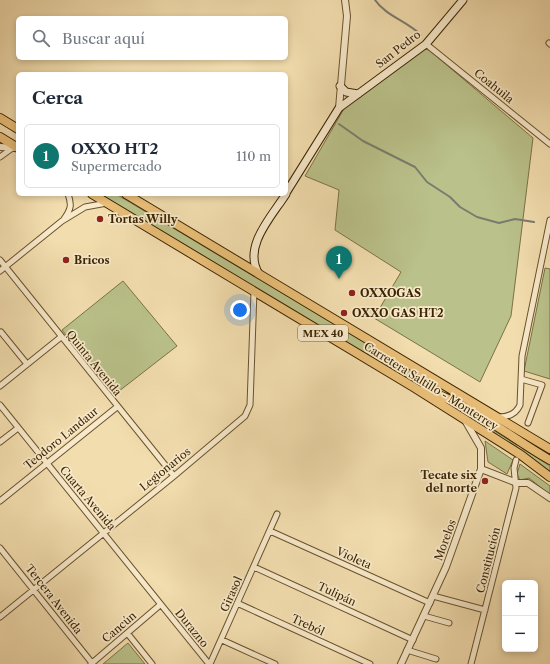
<!DOCTYPE html>
<html lang="es">
<meta charset="utf-8">
<style>
:root{--surface:#fff;--page:#f6f6f7;--text:#1f2937;--muted:#747a83;--line:#e0e1e3;--accent:#0f766e}
body{margin:0;font-family:"Libre Caslon Text",serif;background:var(--page);color:var(--text)}
.controls{position:absolute;right:12px;bottom:12px;display:grid;overflow:hidden;border-radius:6px;box-shadow:0 2px 6px #0003}
.controls button{width:36px;height:36px;display:grid;place-items:center;padding:0;border:0;border-bottom:1px solid var(--line);background:var(--surface);color:var(--text);font:20px sans-serif}
.you{position:absolute;left:240px;top:310px;width:14px;height:14px;margin:-10px;border:3px solid #fff;border-radius:50%;background:#1a73e8;box-shadow:0 0 0 6px #1a73e833}
.badge{display:grid;place-items:center;width:26px;height:26px;border-radius:50%;background:var(--accent);color:#fff;font-size:13px;font-weight:700}
.pin{position:absolute;translate:-50% -33px;filter:drop-shadow(0 1px 2px #0008)}
.pin::after{content:'';position:absolute;top:21px;width:14px;height:12px;background:inherit;clip-path:polygon(0 0,100% 0,50% 100%)}
.list{margin:0;padding:0;list-style:none}
h2{display:flex;justify-content:space-between;align-items:center;height:52px;margin:0;padding:0 16px;font-size:17px}
h2 small{font-size:13px;font-weight:400;color:var(--muted)}
.list li{display:grid;grid-template-columns:26px 1fr auto;gap:12px;align-items:center;box-sizing:border-box;height:64px;margin:0 8px 8px;padding:0 8px;border:1px solid var(--line);border-radius:6px}
.list b{display:block;font-size:15px;white-space:nowrap}
.list p{margin:0;font-size:13px;white-space:nowrap;color:var(--muted)}
.list em{font-size:13px;font-style:normal;color:var(--muted)}
.icon{flex:none;width:22px;height:22px;fill:none;stroke:currentColor;stroke-width:2;stroke-linecap:round;stroke-linejoin:round}
.map{position:relative;flex:none;width:550px;height:664px;overflow:hidden}
.search{position:absolute;background:var(--surface);box-shadow:0 2px 6px #0003;left:16px;top:16px;width:272px;height:44px;display:flex;align-items:center;gap:10px;box-sizing:border-box;padding:0 14px;border-radius:6px;color:var(--muted);font-size:15px}
.panel{position:absolute;background:var(--surface);box-shadow:0 2px 6px #0003;left:16px;top:72px;width:272px;height:124px;border-radius:6px}
.map>svg:first-child{display:block}
.green{fill:#bac18a;stroke:#7b7246}
.lines{fill:none;stroke-linecap:round;stroke-linejoin:round}
.stream{stroke:#797d6e;stroke-width:2}
.minor-tunnel{stroke:#ceb88c;stroke-width:5;stroke-dasharray:5 2.5;stroke-linecap:butt}
.minor-casing{stroke:#6a522d;stroke-width:7}
.tertiary-casing{stroke:#6a522d;stroke-width:8}
.secondary-casing{stroke:#3c2402;stroke-width:9}
.primary-casing{stroke:#3c2402;stroke-width:10}
.minor{stroke:#f7e9ca;stroke-width:5}
.tertiary{stroke:#f7e9ca;stroke-width:6}
.secondary{stroke:#f7e9ca;stroke-width:7}
.primary{stroke:#e9be77;stroke-width:8}
.poi-dot{fill:#8f2418;stroke:#f7e9ca;stroke-width:1.5}
.labels{text-anchor:middle;dominant-baseline:central;stroke-width:3.5;stroke-linejoin:round;paint-order:stroke}
.shield{fill:#f7e9ca;stroke:#745f3e;stroke-width:1}
.shield-label{font-size:10px;font-weight:bold;fill:#3c2402}
.street-label{font-size:11px;fill:#3c2402;stroke:#f7e9ca}
.poi-label{font-size:11px;font-weight:bold;fill:#3c2402;stroke:#f7e9ca;text-anchor:start}
</style>
<div class="map">
<svg width="550" height="664" viewBox="0 0 550 664">
<rect width="100%" height="100%" fill="#f2ddae"/>
<filter id="stains"><feTurbulence type="fractalNoise" baseFrequency=".005" numOctaves="4"/><feColorMatrix values="0 0 0 0 .2 0 0 0 0 .09 0 0 0 0 .02 0 0 0 .5 -.17"/></filter>
<radialGradient id="worn" r=".72"><stop offset=".6" stop-color="#630" stop-opacity="0"/><stop offset="1" stop-color="#630" stop-opacity=".3"/></radialGradient>
<path class="green" d="M425,49L429,50L533,138L511,316L480,382L374,318L401,272L335,230L339,190L305,176L345,107Z
M100,194H116L547,451L542,452L451,397L412,381Z
M545,268L550,269V379L524,371Z
M123,281L177,346L114,395L62,330Z
M477,420L550,466V473Z
M485,441L513,460L507,474L488,462Z
M520,464L550,486V495L529,478L520,480L517,474Z
M128,643L145,664H103Z"/>
<g class="lines">
<path class="stream" d="M375,0C386,16 407,21 421,35
M339,124L363,141L415,167L427,182L450,197L460,207L477,217L499,223L515,219L534,222"/>
<path class="minor-tunnel" d="M517,455L528,423"/>
<g class="minor-casing">
<path id="minor" d="M549,43L550,44
M426,44L550,144
M0,157L11,149
M64,219C71,209 72,205 68,194
M0,260L174,476
M0,271L62,221L85,207L107,203
M1,332L27,364
M521,379L542,385L528,423
M0,386L61,337
M0,405L209,664
M499,417C508,417 516,414 520,405L522,356L550,220
M0,442L18,428
M0,501L117,407
M270,531L430,603
M0,548L92,663
M254,567L413,640
M433,596L485,610
M237,603L370,664
M424,616L449,623
M0,617L174,476L245,416L250,405L254,291
M128,634L152,664
M222,640L275,664
M407,650L436,659
M91,664L160,605
M210,664L277,514
M471,664L516,488L514,468L516,460"/>
</g>
<g class="tertiary-casing">
<path id="tertiary" d="M339,108L347,16L345,0
M0,147L18,148
M481,469L517,483H528L550,498
M401,664L446,567L481,469V448L466,422"/>
</g>
<g class="secondary-casing">
<path id="secondary" d="M340,86L346,92L358,94
M286,193L339,108L426,44L463,0
M259,274C242,247 272,216 286,194"/>
</g>
<g class="primary-casing">
<path id="primary" d="M0,118L18,129
M0,137L18,148
M92,194L415,388L521,455L550,477
M126,194L550,449
M423,390C467,401 511,438 550,460"/>
</g>
<use href="#minor" class="minor"/>
<use href="#tertiary" class="tertiary"/>
<use href="#secondary" class="secondary"/>
<use href="#primary" class="primary"/>
</g>
<g class="poi-dot">
<circle cx="100" cy="219" r="4"/>
<circle cx="66" cy="260" r="4"/>
<circle cx="352" cy="293" r="4"/>
<circle cx="344" cy="313" r="4"/>
<circle cx="485" cy="481" r="4"/>
</g>
<g class="labels">
<rect class="shield" x="298" y="325" width="50" height="16" rx="3"/>
<g class="shield-label">
<text x="323" y="333">MEX 40</text>
</g>
<g class="street-label">
<text transform="translate(398 49) rotate(-38)">San Pedro</text>
<text transform="translate(494 86) rotate(39)">Coahuila</text>
<text transform="translate(94 363) rotate(51)">Quinta Avenida</text>
<text transform="translate(431 386) rotate(32)">Carretera Saltillo - Monterrey</text>
<text transform="translate(61 438) rotate(-39)">Teodoro Landaur</text>
<text transform="translate(165 469) rotate(-39)">Legionarios</text>
<text transform="translate(88 498) rotate(50)">Cuarta Avenida</text>
<text transform="translate(445 540) rotate(-70)">Morelos</text>
<text transform="translate(354 558) rotate(24)">Violeta</text>
<text transform="translate(488 560) rotate(-76)">Constitución</text>
<text transform="translate(231 594) rotate(-66)">Girasol</text>
<text transform="translate(337 594) rotate(25)">Tulipán</text>
<text transform="translate(54 599) rotate(52)">Tercera Avenida</text>
<text transform="translate(308 625) rotate(25)">Treból</text>
<text transform="translate(119 627) rotate(-41)">Cancún</text>
<text transform="translate(192 628) rotate(51)">Durazno</text>
</g>
<g class="poi-label">
<text x="108" y="219">Tortas Willy</text>
<text x="74" y="260">Bricos</text>
<text x="360" y="293">OXXOGAS</text>
<text x="352" y="313">OXXO GAS HT2</text>
<text x="477" y="475" text-anchor="end">Tecate six<tspan x="477" dy="13">del norte</tspan></text>
</g>
</g>
<rect width="100%" height="100%" filter="url(#stains)"/>
<rect width="100%" height="100%" fill="url(#worn)"/>
</svg>
<div class="controls">
<button>+</button>
<button>−</button>
</div>
<div class="you"></div>
<div class="pin badge" style="left:339px;top:279px">1</div>
<div class="search"><svg class="icon" aria-label="search" viewBox="0 0 24 24"><circle cx="10" cy="10" r="6"/><path d="M15 15l6 6"/></svg>Buscar aquí</div>
<section class="panel">
<h2>Cerca<small></small></h2>
<ul class="list">
<li><span class="badge">1</span><div><b>OXXO HT2</b><p>Supermercado</p></div><em>110 m</em></li>
</ul>
</section>
</div>
